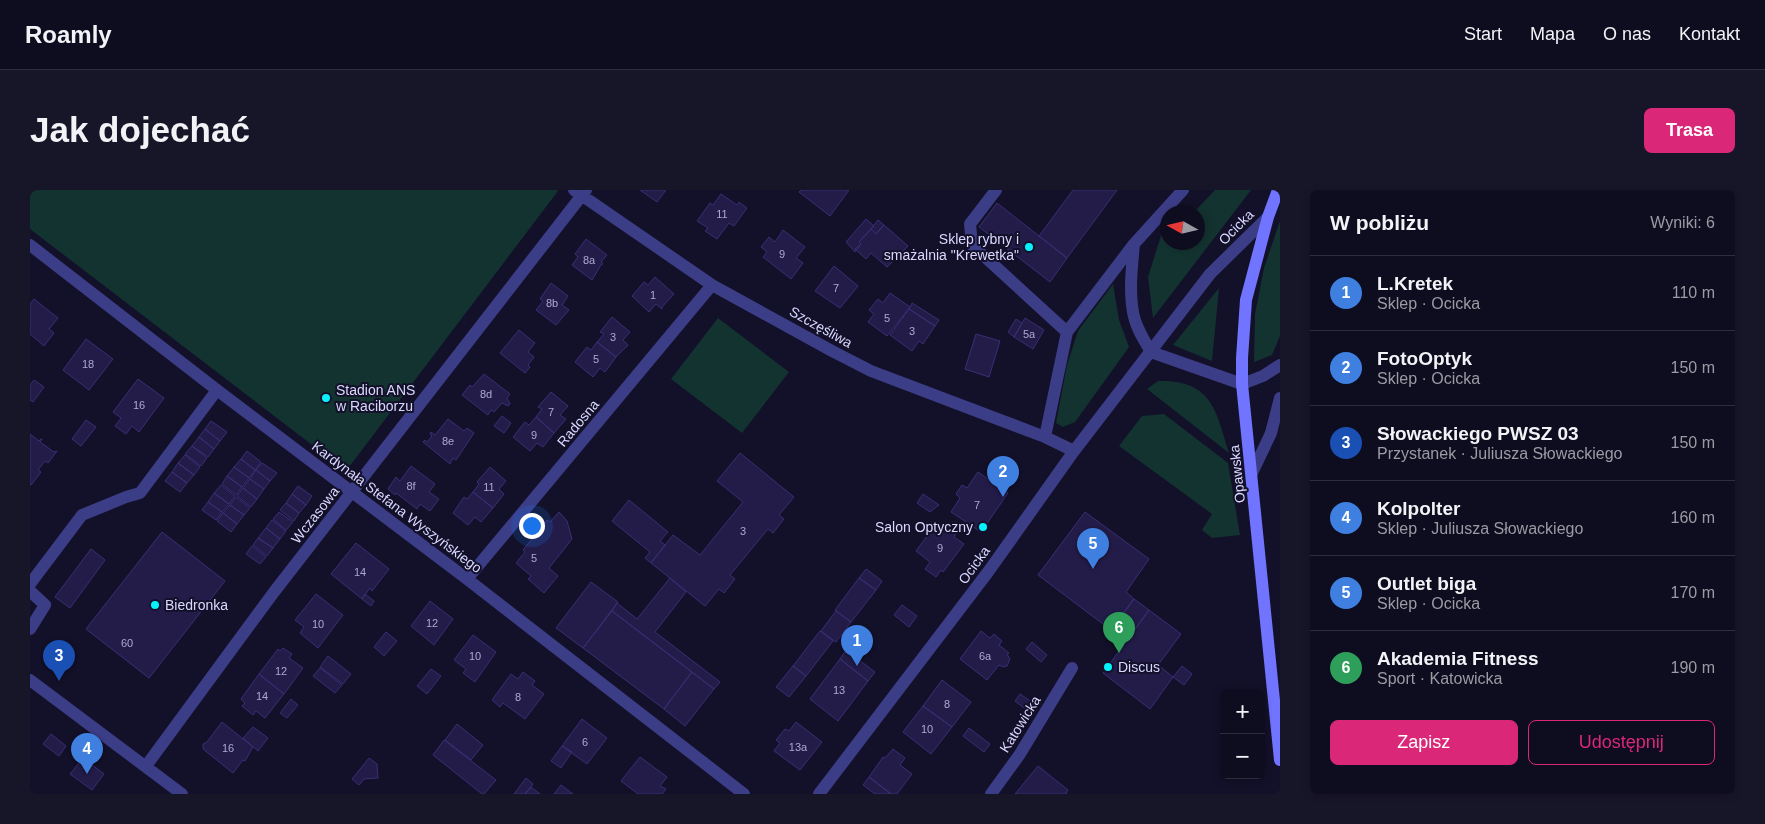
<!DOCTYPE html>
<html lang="pl">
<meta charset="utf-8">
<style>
:root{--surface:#0e0c1f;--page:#171528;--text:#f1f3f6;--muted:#9b9ba4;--line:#2e2c3d;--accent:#db2777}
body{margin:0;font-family:Arial,sans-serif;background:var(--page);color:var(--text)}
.controls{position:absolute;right:15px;bottom:15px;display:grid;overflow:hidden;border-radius:8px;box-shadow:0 2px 8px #0003}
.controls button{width:45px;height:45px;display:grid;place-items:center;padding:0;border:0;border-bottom:1px solid var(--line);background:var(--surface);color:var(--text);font:25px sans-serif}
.compass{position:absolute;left:1130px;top:15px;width:45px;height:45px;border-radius:50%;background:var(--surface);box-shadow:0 2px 8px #0003;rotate:278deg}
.you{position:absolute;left:501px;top:335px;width:18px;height:18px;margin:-12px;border:4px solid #fff;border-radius:50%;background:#1a73e8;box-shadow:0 0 0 8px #1a73e833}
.badge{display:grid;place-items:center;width:32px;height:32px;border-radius:50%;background:var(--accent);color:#fff;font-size:16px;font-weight:700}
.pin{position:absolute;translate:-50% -41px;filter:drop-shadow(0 1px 2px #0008)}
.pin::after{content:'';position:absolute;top:26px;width:18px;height:15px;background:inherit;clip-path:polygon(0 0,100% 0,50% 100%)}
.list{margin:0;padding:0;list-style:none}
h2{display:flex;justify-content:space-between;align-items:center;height:65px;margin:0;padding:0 20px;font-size:21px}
h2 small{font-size:16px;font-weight:400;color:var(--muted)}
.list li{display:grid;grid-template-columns:32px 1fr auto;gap:15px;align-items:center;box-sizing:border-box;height:75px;padding:0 20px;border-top:1px solid var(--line)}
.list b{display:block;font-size:19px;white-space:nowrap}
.list p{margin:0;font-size:16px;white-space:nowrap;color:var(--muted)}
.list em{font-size:16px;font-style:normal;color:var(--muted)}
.actions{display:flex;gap:10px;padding:15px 20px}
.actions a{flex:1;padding:11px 0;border:1px solid var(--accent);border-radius:8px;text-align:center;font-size:18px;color:var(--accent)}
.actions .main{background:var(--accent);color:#fff}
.map{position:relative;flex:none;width:1250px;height:604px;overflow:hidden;border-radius:8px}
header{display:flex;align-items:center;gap:30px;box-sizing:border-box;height:70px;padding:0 25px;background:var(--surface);border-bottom:1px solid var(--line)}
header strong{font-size:24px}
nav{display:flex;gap:28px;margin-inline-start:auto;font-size:18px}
.intro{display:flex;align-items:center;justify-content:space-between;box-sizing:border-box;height:120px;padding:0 30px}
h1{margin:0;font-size:35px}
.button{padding:12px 22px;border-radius:8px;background:var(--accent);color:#fff;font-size:18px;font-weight:700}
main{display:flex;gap:30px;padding:0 30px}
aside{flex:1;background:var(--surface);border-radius:8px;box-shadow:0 2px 8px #0003}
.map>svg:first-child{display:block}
.green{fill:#133330}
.building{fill:#231c49;stroke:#392f75}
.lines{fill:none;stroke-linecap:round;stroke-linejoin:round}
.service{stroke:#3c3d87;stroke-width:12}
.minor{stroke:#3c3d87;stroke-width:12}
.secondary{stroke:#7074fe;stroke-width:12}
.poi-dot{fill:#05f2fd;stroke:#131029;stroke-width:2}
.labels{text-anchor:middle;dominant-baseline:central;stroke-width:4;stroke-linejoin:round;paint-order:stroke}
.number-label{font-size:11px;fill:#aca9d2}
.street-label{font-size:14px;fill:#dad8ff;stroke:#131029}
.poi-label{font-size:14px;fill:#dad8ff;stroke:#131029;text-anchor:start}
</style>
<header>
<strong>Roamly</strong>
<nav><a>Start</a><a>Mapa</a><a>O nas</a><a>Kontakt</a></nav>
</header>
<div class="intro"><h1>Jak dojechać</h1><a class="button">Trasa</a></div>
<main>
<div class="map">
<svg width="1250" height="604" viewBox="0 0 1250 604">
<rect width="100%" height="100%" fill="#131029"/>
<path class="green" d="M0,0H527L528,1L316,281L0,39Z
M1185,0H1221L1123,128L1118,87L1134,36L1137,35L1138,52H1168V22H1164Z
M1250,31V146L1242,165L1224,172L1225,124L1234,78Z
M1083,94L1089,130L1099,157L1045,232L1033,237L1026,233L1037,175L1048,141Z
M1189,98L1182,171L1143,155Z
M688,128L759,182L712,243L641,189Z
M1128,191C1182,190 1186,220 1199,263L1117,199Z
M1134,224L1198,273L1210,345L1182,348L1172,340L1182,324L1089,256L1112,226Z"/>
<path class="building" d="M610,0H636L627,12Z
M771,0H819L800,26L769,2Z
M1043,0H1087L1037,68L1009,46Z
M691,4L707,15L709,12L717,18L704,36L699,33L687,49L675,41L678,38L667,31L680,13L683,15Z
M967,13L1037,68L1020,92L949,37Z
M836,29L844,36L829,52L831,54L825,62L816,52Z
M848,30L854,35L846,44L841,39Z
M854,35L878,56L857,77L841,63L836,69L825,59L831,54L829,52L841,39L846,44Z
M753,40L775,57L766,68L773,73L761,89L733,67L737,62L731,57L739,47L745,52Z
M556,49L577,65L571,72L573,74L571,75L562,90L542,75L548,67L545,64Z
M804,76L828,96L810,118L785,101Z
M625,87L644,104L632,117V119L626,114L619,122L602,106L614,92L618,95Z
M521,93L538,106L532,115L539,120L526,135L506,120L513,111L510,109Z
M860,103L880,117L857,146L838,132L844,124L839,120L848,109L853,113Z
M4,109L28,128L19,139L24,143L14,156L0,144V114Z
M882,113L909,130L905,136L879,119Z
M879,119L905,136L893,154L889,151L882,161L860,145Z
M582,127L600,142L593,150L598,155L586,167L567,152L574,144L570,142Z
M995,128L1014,140L1003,159L984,147Z
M986,129L992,133L984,147L978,142Z
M489,140L505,153L498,162L504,167L498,175L500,177L495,183L470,163Z
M946,144L970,151L959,187L935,179Z
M56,149L83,169L59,200L33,180Z
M567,152L586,167L575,182L570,178L563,187L545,172L557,157L561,160Z
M454,184L480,204L477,208L480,214L478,216L472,213L464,222L461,220L458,225L432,205L440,195L442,197Z
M108,189L134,208L109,242L102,236L96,244L85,236L91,228L83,222Z
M4,190L14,197L3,212L0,210V195Z
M521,202L538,216L530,225L536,229L524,243L506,227L512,219L508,217Z
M472,226L481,233L474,243L464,236Z
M506,227L524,243L513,257L507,253L500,261L483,247L495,232L499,235Z
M418,229L434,241L437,238L444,243L426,270L423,268L420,274L393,252L395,250L397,252L402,246L400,244L401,242L405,245Z
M56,230L66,237L51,256L42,249Z
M181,231L197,242L190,251L175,239Z
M175,239L190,251L184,259L169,247Z
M0,244L9,251L11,249H12L10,252L24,262L27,261L18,273L15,271L8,280L11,282L1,295L0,294Z
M169,247L184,259L178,267L162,256Z
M162,256L177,268L171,276L155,264Z
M217,261L231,272L225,280L211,269Z
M710,263L764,307L749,325L754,329L743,343L738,339L700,385L705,389L694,403L689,399L675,416L621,373L643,345L670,365L713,312L687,291Z
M155,265L170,277L164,285L148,273Z
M211,269L225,280L219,288L204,277Z
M148,273L164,285L157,293L142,282Z
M232,273L247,283L240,291L226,280Z
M381,276L405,294L399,302L409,309L400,321L390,314L387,319L366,303L365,305L358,299L366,287L370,291Z
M204,277L219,288L212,297L197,286Z
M460,277L476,291L469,299L474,304L463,318L443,302L449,294L447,292Z
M226,280L240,291L234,299L220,289Z
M142,282L157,293L150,302L135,291Z
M948,282L978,303L951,342L921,322L930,308L926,304L932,295L937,298Z
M197,286L212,297L206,305L192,294Z
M220,289L234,299L227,309L213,298Z
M191,295L205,306L199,314L184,303Z
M268,296L282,306L276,315L262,304Z
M213,298L227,309L221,317L207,306Z
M443,302L463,318L451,332L445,327L438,335L423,323L434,307L437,309Z
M184,303L199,314L192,322L178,312Z
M262,304L276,315L269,323L256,313Z
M893,304L909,315L900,322L887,313Z
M206,307L220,318L214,325L200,315Z
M599,310L638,342L630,351L635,355L621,373L615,368L620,362L582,331Z
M178,312L192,322L186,330L172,320Z
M256,313L269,323L264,331L250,320Z
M200,315L214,325L207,334L193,323Z
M249,322L263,332L256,340L243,329Z
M529,322L537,331L542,349L519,378L528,386L514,403L498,389L501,386L486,373L495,362L493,360L517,330L520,332Z
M1055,322L1119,369L1096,402L1104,409L1081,440L1008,385Z
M193,323L207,334L201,342L187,331Z
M242,330L256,341L250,349L236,338Z
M906,334L916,341L919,337L926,343L924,347L934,354L913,382L911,380L906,387L895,379L900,372L886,361Z
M236,338L250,349L243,358L228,348Z
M132,342L195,391L119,488L56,439Z
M228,348L243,358L237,366L223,355Z
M326,353L359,379L342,401L340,398L332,409L301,384Z
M222,356L236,367L230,374L216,364Z
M61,359L75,370L40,418L25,407Z
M836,379L852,391L846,400L829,388Z
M640,388L656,402L625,442L690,492L684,499L582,421L587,413L607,429Z
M829,388L846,400L821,432L805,420Z
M561,392L588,412L553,458L526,438Z
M286,404L313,425L288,458L270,443L274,437L265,430Z
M335,404L344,411L341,416L332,409Z
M1104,409L1119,420L1096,452L1081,440Z
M400,411L423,429L404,455L381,436Z
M872,415L887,426L879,437L864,425Z
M1119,420L1151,444L1128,475L1143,487L1120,519L1073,483Z
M582,421L662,482L634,519L553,458Z
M806,421L821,432L806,452L791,441Z
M790,441L803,451L776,486L763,476Z
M951,441L960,448L964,444L972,451L969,455L979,463L977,464L980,469L977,476L973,477L969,475L957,490L930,469Z
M356,442L367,451L354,466L344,457Z
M443,445L466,462L445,492L433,483L436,479L424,470Z
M1002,452L1017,465L1011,472L996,459Z
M253,458L262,464L259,468L273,478L254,504L229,484L248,459L250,461Z
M816,460L845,482L838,491L810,469Z
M298,466L321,484L313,494L290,477Z
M810,469L838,491L808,531L780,509Z
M763,476L776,486L759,507L746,497Z
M1152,476L1162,484L1154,495L1143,487Z
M290,478L312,495L305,503L283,486Z
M401,479L411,486L397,504L387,496Z
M493,482L505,491L502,495L514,504L495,529L473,513L470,517L462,510L481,484L488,489Z
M662,482L684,499L655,536L634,519Z
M229,484L254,504L235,528L226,521L223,525L212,516L215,513L211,509Z
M912,490L941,512L922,537L893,516Z
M990,504L1003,513L998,521L985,511Z
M261,509L268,515L257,528L250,523Z
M893,516L922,537L901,564L873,542Z
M552,529L577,548L557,574L532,556Z
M192,532L223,557L215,571L213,570L203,583L173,559V554L177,552Z
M766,532L792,552L770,580L744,561L750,553L746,550L755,539L759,541Z
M427,534L453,555L441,570L415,550Z
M223,537L238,548L228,561L213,548Z
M939,538L960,554L954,562L933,546Z
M21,544L36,556L29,566L13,554Z
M414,550L466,590L454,604H452L403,565Z
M532,556L542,562L531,578L521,571Z
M863,559L875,568L870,575L882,584L867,604H861L839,587L853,567L855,568Z
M610,567L637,587L630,596L636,599L632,604H608L591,591Z
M53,568L74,584L62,600L40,584Z
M339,568L347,574L348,588L334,589L329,595L322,589Z
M1008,576L1038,600L1036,603L1037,604H985Z
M839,587L861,604H845L833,595Z
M496,588L503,594L501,597L495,604H484Z
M531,595L543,604H524Z
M501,597L510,604H495Z"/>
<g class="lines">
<path class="service" d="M1212,194L1233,186L1250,175
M1222,283L1241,243L1250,208
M0,394L52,325L96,307L110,303L187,200
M0,401L15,415L0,439"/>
<path class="minor" d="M544,0L682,95L802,161L841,181L1015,247L1044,261
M966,0L940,34L942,55L1037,142
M1104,54C1102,76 1099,100 1103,122C1105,136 1114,150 1121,162L1212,194
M0,55L187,200L437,389L714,604
M1015,247L1037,142L1104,54L1153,0
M437,389L682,95
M0,490L152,604
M116,576L244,402L556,0
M789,604L958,382L1044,261L1180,84L1238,27
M961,604L990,564L1042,478"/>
<path class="secondary" d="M1248,0L1238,27L1216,110L1212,168V194L1250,570"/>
</g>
<g class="poi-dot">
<circle cx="999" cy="57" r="5"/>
<circle cx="296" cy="208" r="5"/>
<circle cx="953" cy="337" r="5"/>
<circle cx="125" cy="415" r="5"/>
<circle cx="1078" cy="477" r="5"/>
</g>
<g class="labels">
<g class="number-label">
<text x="692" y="24">11</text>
<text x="752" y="64">9</text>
<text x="559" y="70">8a</text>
<text x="806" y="98">7</text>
<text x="623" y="105">1</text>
<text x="522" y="113">8b</text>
<text x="857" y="128">5</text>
<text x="882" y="141">3</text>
<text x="999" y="144">5a</text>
<text x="583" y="147">3</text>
<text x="566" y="169">5</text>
<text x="58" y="174">18</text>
<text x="456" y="204">8d</text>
<text x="109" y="215">16</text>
<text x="521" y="222">7</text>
<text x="504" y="245">9</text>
<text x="418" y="251">8e</text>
<text x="381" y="296">8f</text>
<text x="459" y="297">11</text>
<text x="947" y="315">7</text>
<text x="713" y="341">3</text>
<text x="910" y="358">9</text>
<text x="504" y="368">5</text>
<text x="330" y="382">14</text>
<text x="402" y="433">12</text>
<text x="288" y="434">10</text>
<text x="97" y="453">60</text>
<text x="445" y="466">10</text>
<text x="955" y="466">6a</text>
<text x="251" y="481">12</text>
<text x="809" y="500">13</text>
<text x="232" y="506">14</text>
<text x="488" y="507">8</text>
<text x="917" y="514">8</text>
<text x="897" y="539">10</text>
<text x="555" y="552">6</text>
<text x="768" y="557">13a</text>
<text x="198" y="558">16</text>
</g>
<g class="street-label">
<text transform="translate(1206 37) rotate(-45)">Ocicka</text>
<text transform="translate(791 137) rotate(29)">Szczęśliwa</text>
<text transform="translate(548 233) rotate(-50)">Radosna</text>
<text transform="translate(1207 284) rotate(-96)">Opawska</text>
<text transform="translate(367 317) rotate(37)">Kardynała Stefana Wyszyńskiego</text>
<text transform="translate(285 325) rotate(-52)">Wczasowa</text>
<text transform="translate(944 375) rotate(-54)">Ocicka</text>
<text transform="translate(990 534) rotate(-58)">Katowicka</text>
</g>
<g class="poi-label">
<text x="989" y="49" text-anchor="end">Sklep rybny i<tspan x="989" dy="16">smażalnia "Krewetka"</tspan></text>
<text x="306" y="200">Stadion ANS<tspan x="306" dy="16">w Raciborzu</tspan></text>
<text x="943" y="337" text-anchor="end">Salon Optyczny</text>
<text x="135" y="415">Biedronka</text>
<text x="1088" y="477">Discus</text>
</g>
</g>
</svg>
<div class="controls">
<button>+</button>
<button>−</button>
</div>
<svg class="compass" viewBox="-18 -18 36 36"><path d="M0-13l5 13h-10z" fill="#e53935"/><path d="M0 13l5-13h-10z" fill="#9b9ba4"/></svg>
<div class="you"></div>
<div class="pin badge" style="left:827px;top:476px;background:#3f7fe0">1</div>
<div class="pin badge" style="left:973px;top:307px;background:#3f7fe0">2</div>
<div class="pin badge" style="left:29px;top:491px;background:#1a4fb4">3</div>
<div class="pin badge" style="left:57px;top:584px;background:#3f7fe0">4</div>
<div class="pin badge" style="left:1063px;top:379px;background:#3f7fe0">5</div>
<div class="pin badge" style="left:1089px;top:463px;background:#2e9e5b">6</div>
</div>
<aside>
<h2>W pobliżu<small>Wyniki: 6</small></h2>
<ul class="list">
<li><span class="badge" style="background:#3f7fe0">1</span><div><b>L.Kretek</b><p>Sklep · Ocicka</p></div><em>110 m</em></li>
<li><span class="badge" style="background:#3f7fe0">2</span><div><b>FotoOptyk</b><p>Sklep · Ocicka</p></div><em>150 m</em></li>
<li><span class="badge" style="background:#1a4fb4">3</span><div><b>Słowackiego PWSZ 03</b><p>Przystanek · Juliusza Słowackiego</p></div><em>150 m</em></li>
<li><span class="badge" style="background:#3f7fe0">4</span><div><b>Kolpolter</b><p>Sklep · Juliusza Słowackiego</p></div><em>160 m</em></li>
<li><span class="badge" style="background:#3f7fe0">5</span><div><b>Outlet biga</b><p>Sklep · Ocicka</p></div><em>170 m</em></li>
<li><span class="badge" style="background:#2e9e5b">6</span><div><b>Akademia Fitness</b><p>Sport · Katowicka</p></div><em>190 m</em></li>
</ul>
<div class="actions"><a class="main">Zapisz</a><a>Udostępnij</a></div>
</aside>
</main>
